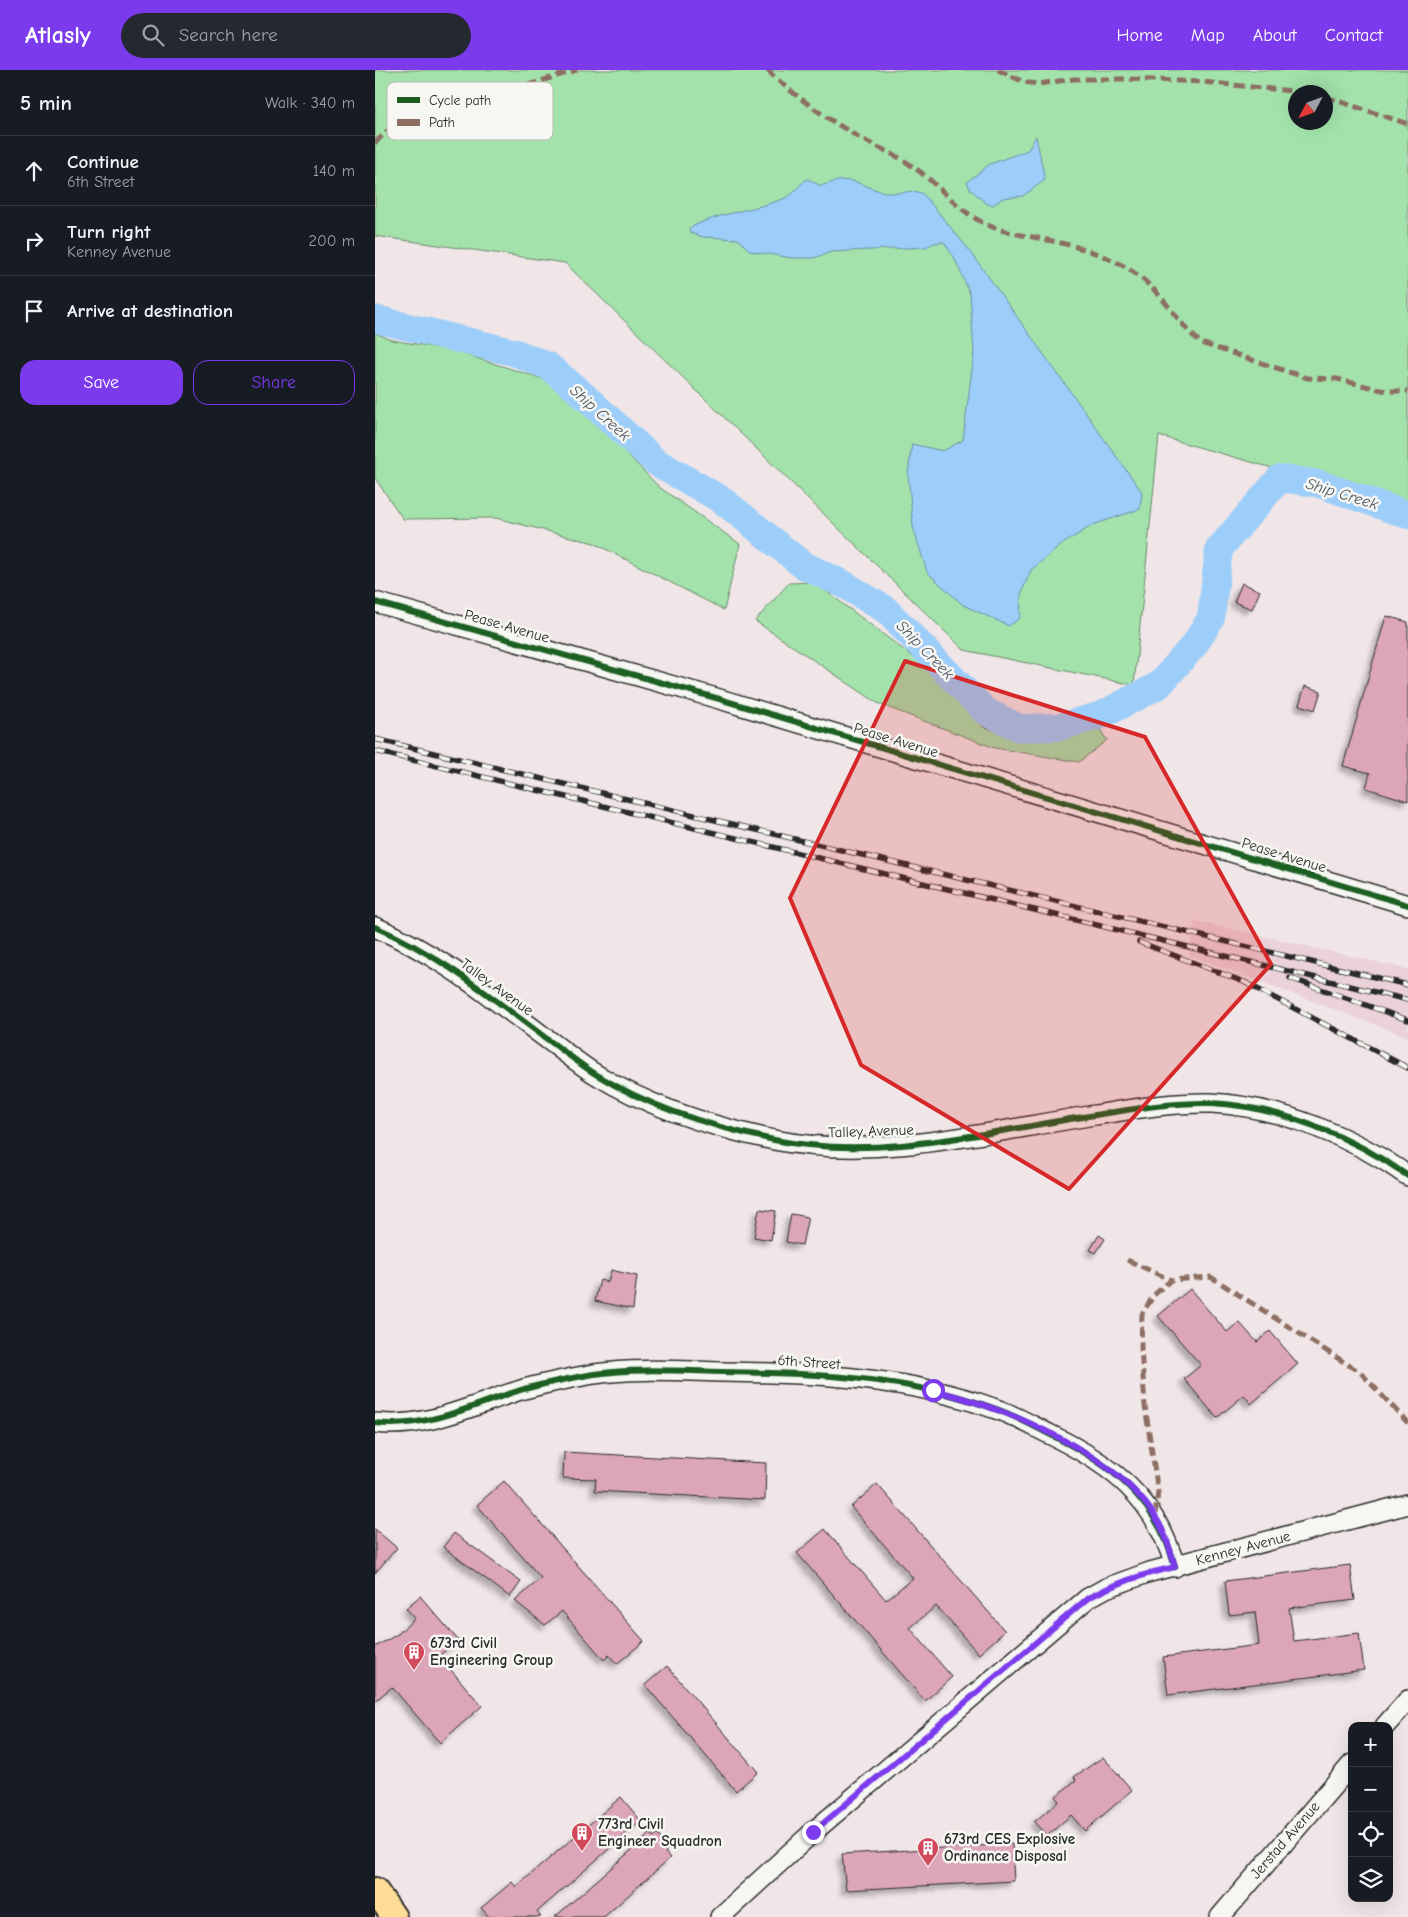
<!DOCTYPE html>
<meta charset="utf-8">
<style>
:root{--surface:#171b24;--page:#242831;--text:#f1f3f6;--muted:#9ea1a6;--line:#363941;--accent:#7c3aed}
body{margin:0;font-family:"Comic Neue",sans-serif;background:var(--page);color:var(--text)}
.controls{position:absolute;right:15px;bottom:15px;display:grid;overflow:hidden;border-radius:10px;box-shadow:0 5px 20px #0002}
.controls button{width:45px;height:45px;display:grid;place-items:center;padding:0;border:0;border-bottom:1px solid var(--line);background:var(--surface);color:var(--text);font:25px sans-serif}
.compass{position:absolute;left:913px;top:15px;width:45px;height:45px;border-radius:50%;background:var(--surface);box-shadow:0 5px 20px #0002;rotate:229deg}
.stop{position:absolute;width:15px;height:15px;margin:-11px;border:4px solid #7c3aed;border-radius:50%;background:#fff}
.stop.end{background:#7c3aed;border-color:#fff;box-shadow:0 1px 5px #0008}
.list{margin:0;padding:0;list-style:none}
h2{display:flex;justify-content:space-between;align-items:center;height:65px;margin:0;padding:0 20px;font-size:21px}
h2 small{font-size:16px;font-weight:400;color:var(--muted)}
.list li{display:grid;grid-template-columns:32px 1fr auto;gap:15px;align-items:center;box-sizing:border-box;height:70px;padding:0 20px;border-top:1px solid var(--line)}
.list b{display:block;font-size:19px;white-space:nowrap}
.list p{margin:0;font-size:16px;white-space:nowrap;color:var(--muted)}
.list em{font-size:16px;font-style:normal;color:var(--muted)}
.actions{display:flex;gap:10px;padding:15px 20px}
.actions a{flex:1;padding:11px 0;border:1px solid var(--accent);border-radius:15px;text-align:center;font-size:18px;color:var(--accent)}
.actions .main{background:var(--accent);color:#fff}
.icon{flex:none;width:28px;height:28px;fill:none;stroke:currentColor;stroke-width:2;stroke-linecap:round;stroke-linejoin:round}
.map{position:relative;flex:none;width:1033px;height:1847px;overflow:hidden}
header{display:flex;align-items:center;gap:30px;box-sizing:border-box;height:70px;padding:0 25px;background:var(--accent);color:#fff}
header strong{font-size:24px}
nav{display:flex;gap:28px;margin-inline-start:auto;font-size:18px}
.search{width:350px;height:45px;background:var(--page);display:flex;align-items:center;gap:12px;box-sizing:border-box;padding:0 18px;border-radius:28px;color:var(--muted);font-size:19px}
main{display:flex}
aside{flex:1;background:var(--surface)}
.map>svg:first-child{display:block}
.built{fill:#ebd2d9}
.green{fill:#a3e3ab;stroke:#67876b;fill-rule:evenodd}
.water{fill:#9dcef9;stroke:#6f8da7}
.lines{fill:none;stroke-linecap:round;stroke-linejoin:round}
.river{stroke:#9dcef9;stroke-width:28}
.building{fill:#dca5b9;stroke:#2b2b2b;filter:url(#shadow)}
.minor-casing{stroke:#2b2b2b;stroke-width:22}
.major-casing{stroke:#2b2b2b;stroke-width:28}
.minor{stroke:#f6f6f2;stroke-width:19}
.major{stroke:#fedd96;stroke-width:24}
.rail-casing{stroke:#2b2b2b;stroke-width:5.5}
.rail{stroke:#f6f6f2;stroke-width:4;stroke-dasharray:11;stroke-linecap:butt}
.quiet{stroke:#8d6e63;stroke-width:5;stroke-dasharray:10 5;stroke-linecap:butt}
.cycleway-casing{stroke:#f6f6f2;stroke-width:9}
.cycleway{stroke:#1b5e20;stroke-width:6}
.route{stroke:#7c3aed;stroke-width:6}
.marked{fill:#d62828;fill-opacity:0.2;stroke:#d62828;stroke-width:4;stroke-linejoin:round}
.labels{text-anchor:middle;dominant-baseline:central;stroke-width:5;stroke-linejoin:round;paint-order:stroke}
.street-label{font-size:15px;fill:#2b2b2b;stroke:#f6f6f2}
.poi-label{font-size:15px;font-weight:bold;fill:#2b2b2b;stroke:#f6f6f2;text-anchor:start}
.water-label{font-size:16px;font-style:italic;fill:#48545e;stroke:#f6f6f2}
.key{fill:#f6f6f2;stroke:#b9b9b6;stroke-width:1}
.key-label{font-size:14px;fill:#2b2b2b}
</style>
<header>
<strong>Atlasly</strong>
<div class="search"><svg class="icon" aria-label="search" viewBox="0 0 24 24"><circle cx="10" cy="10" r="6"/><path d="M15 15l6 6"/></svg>Search here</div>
<nav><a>Home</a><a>Map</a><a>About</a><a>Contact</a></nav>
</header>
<main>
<aside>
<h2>5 min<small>Walk · 340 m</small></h2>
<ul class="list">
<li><svg class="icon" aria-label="ahead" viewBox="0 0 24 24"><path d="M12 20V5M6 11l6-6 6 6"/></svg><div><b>Continue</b><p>6th Street</p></div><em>140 m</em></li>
<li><svg class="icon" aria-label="right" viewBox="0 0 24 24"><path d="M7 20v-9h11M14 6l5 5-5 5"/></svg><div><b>Turn right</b><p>Kenney Avenue</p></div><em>200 m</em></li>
<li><svg class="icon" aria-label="arrive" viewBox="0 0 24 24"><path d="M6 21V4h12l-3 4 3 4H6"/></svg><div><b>Arrive at destination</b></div></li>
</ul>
<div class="actions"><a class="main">Save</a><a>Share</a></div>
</aside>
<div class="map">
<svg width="1033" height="1847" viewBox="0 0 1033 1847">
<defs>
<filter id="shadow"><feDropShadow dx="-4.5" dy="4.5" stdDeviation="2.5" flood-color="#0004"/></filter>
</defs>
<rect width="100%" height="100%" fill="#f1e6e7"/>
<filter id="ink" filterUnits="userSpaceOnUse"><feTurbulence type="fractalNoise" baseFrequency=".02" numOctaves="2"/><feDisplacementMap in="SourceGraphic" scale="10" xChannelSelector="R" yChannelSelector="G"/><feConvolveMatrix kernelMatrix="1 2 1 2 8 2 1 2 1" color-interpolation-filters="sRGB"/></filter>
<g filter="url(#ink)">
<path class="built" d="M820,851L1033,899V967L814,885Z"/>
<path class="green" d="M0,0H1033V433L1025,434L784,366L759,615L589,580L190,193L0,166ZM921,22H951V52H921Z
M0,263L17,270L76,280L184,314L284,417L365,474L349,540L219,473L121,448L28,449L0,408Z
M439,512L550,596L601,639L608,657L636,666L682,670L723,657L732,670L704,692L620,678L504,634L380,551L414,513Z"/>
<path class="water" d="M661,66L670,110L648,126L628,128L618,135L612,134L595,119L592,112L615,94L653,80Z
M433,109L446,116C483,101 487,121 518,123C530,124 537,118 548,124L595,181L767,422L765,439L718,455L689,473L656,500L646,524L645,548L634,556L588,535L552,502L538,457L533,404L537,374L568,381L588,370L599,283L595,224L580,189L569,172L559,173L551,177L456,182L439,188H417L375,181L363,169L328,167L315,163L314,158C345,142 378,141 410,128C422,123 424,113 433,109Z"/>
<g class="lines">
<path class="river" d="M0,249L141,283L173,296L206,323L281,392L347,430L428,495L470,515L511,540L610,641L644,658L684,657L727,645L784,615L820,574L836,548L844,479L905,408L945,414L1033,445"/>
</g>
<path class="building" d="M867,513L885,521L877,539L859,532Z
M1011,546L1033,552V731L991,718L995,703L968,696Z
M930,616L946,621L940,640L924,635Z
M384,1139L401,1141L396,1170L379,1167Z
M416,1144L433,1147L427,1175L411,1172Z
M724,1165L730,1169L721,1183L715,1180Z
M236,1200L262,1206L258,1239L220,1231L225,1210L233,1212Z
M815,1219L852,1262L864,1252L882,1272L895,1261L923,1294L876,1334L869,1325L842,1348L809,1309L826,1295L783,1246Z
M189,1382L391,1393L390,1430L220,1421L221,1409L188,1408Z
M129,1411L269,1571L242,1594L234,1585L229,1590L187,1541L170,1555L140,1531L166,1508L102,1435Z
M502,1414L630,1561L604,1584L561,1536L535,1558L577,1607L550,1631L422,1483L450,1459L511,1530L538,1508L476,1437Z
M0,1459L22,1478L0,1503Z
M79,1463L146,1512L135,1527L68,1477Z
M975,1495L980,1530L914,1538L919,1571L984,1563L989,1600L793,1625L788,1587L884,1575L880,1542L854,1545L850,1511Z
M45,1526L83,1570L64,1586L107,1636L65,1673L17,1617L0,1631V1577L23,1564L40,1548L31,1538Z
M292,1596L383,1702L361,1721L270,1615Z
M728,1687L757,1720L710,1761L696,1745L672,1766L659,1752L684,1731L680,1727L701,1710L699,1707Z
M246,1727L266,1751L162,1842L166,1847H114L106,1838L137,1812L141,1817Z
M276,1763L278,1767L282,1764L294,1778L290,1782L295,1788L229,1847H180Z
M637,1774L639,1811L471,1820L467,1784Z"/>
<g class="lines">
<g class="minor-casing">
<path id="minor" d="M0,532L341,628L1033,835
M0,857C64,884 117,928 172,969C189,981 205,995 222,1005C276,1038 337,1057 399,1070C504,1091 616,1061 720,1045C758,1039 797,1032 836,1033C902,1036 979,1067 1033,1106
M0,1353C54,1359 99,1334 149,1319C172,1313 196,1308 219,1304C260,1298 305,1301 347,1302C438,1303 532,1307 618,1338C637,1344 656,1355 674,1364C736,1394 782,1429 800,1497
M1010,1656L1033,1630
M345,1847L438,1762L713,1528L731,1518L775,1502L1033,1434
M845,1847L977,1694"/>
</g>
<g class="major-casing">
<path id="major" d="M0,1820L19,1847"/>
</g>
<use href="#minor" class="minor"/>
<use href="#major" class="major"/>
<g class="rail-casing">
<path id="rail" d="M0,669L1033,915
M0,681L1033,930
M764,872L869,912L1033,998
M915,908L1033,950"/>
</g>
<use href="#rail" class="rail"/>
<path class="quiet" d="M392,0C421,27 452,49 487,69C503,78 522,85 537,96C564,114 585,144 615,156C631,163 649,165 667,169C695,174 727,183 752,198C788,220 798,249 826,273L932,308L962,309L1011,321H1033
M623,0L649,12L663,14L698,9H754L828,12L928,22
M951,27L1033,54
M0,73L11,62L31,52L202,0
M752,1190L796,1210
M780,1445L783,1422L770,1336L766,1277L767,1244L779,1225L796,1210L836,1207L986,1303L1033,1353"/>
<g class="cycleway-casing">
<path id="cycleway" d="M0,532L341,628L1033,835
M0,857C64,884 117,928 172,969C189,981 205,995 222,1005C276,1038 337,1057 399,1070C504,1091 616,1061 720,1045C758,1039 797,1032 836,1033C902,1036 979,1067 1033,1106
M0,1353C54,1359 99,1334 149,1319C172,1313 196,1308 219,1304C260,1298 305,1301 347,1302C438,1303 532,1307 618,1338C637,1344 656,1355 674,1364C736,1394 782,1429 800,1497"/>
</g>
<use href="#cycleway" class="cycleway"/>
</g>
</g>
<g class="lines" filter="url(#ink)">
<path class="route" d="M438,1762L713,1528C741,1513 770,1503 800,1497C795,1479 790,1461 779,1445C738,1382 628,1337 558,1320"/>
</g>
<path class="marked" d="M530,591L770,667L896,894L694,1119L486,995L415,828Z"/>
<defs>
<g id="building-pin" transform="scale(1.125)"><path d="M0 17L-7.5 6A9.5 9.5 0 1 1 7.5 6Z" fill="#d1495b" stroke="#f6f6f2"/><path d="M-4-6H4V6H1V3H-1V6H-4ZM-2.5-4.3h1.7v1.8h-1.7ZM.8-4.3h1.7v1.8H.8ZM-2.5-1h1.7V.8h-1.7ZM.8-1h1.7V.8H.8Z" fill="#fff"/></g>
</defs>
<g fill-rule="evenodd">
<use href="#building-pin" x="39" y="1582"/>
<use href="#building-pin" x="207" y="1763"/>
<use href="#building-pin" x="553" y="1778"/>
</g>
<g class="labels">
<g class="street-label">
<text transform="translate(132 556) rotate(16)">Pease Avenue</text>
<text transform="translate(521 670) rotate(17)">Pease Avenue</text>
<text transform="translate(909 785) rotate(17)">Pease Avenue</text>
<text transform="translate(122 917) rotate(36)">Talley Avenue</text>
<text transform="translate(496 1061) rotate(-2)">Talley Avenue</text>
<text transform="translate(434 1292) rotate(4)">6th Street</text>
<text transform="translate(868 1478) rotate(-15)">Kenney Avenue</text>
<text transform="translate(910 1770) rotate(-49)">Jerstad Avenue</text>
</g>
<g class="poi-label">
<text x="55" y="1573">673rd Civil<tspan x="55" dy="17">Engineering Group</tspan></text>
<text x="223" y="1754">773rd Civil<tspan x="223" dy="17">Engineer Squadron</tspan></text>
<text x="569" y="1769">673rd CES Explosive<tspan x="569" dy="17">Ordinance Disposal</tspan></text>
</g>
<g class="water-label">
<text transform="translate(225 343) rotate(42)">Ship Creek</text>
<text transform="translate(967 424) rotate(17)">Ship Creek</text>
<text transform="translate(550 580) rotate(46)">Ship Creek</text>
</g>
</g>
<rect x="12" y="12" width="166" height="58" rx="8" class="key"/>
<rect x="22" y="27" width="23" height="6" fill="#1b5e20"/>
<rect x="22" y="49" width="23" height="7" fill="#8d6e63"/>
<g class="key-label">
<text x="54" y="35">Cycle path</text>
<text x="54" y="57">Path</text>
</g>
</svg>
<div class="controls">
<button>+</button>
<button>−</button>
<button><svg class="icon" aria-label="locate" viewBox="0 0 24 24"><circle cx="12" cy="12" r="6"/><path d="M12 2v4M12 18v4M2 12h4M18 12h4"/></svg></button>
<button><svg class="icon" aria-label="layers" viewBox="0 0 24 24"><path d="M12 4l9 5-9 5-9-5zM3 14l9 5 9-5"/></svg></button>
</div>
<svg class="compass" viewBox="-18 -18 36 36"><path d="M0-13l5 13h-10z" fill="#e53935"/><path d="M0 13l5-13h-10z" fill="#9ea1a6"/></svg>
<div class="stop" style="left:558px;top:1320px"></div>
<div class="stop end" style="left:438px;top:1762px"></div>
</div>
</main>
